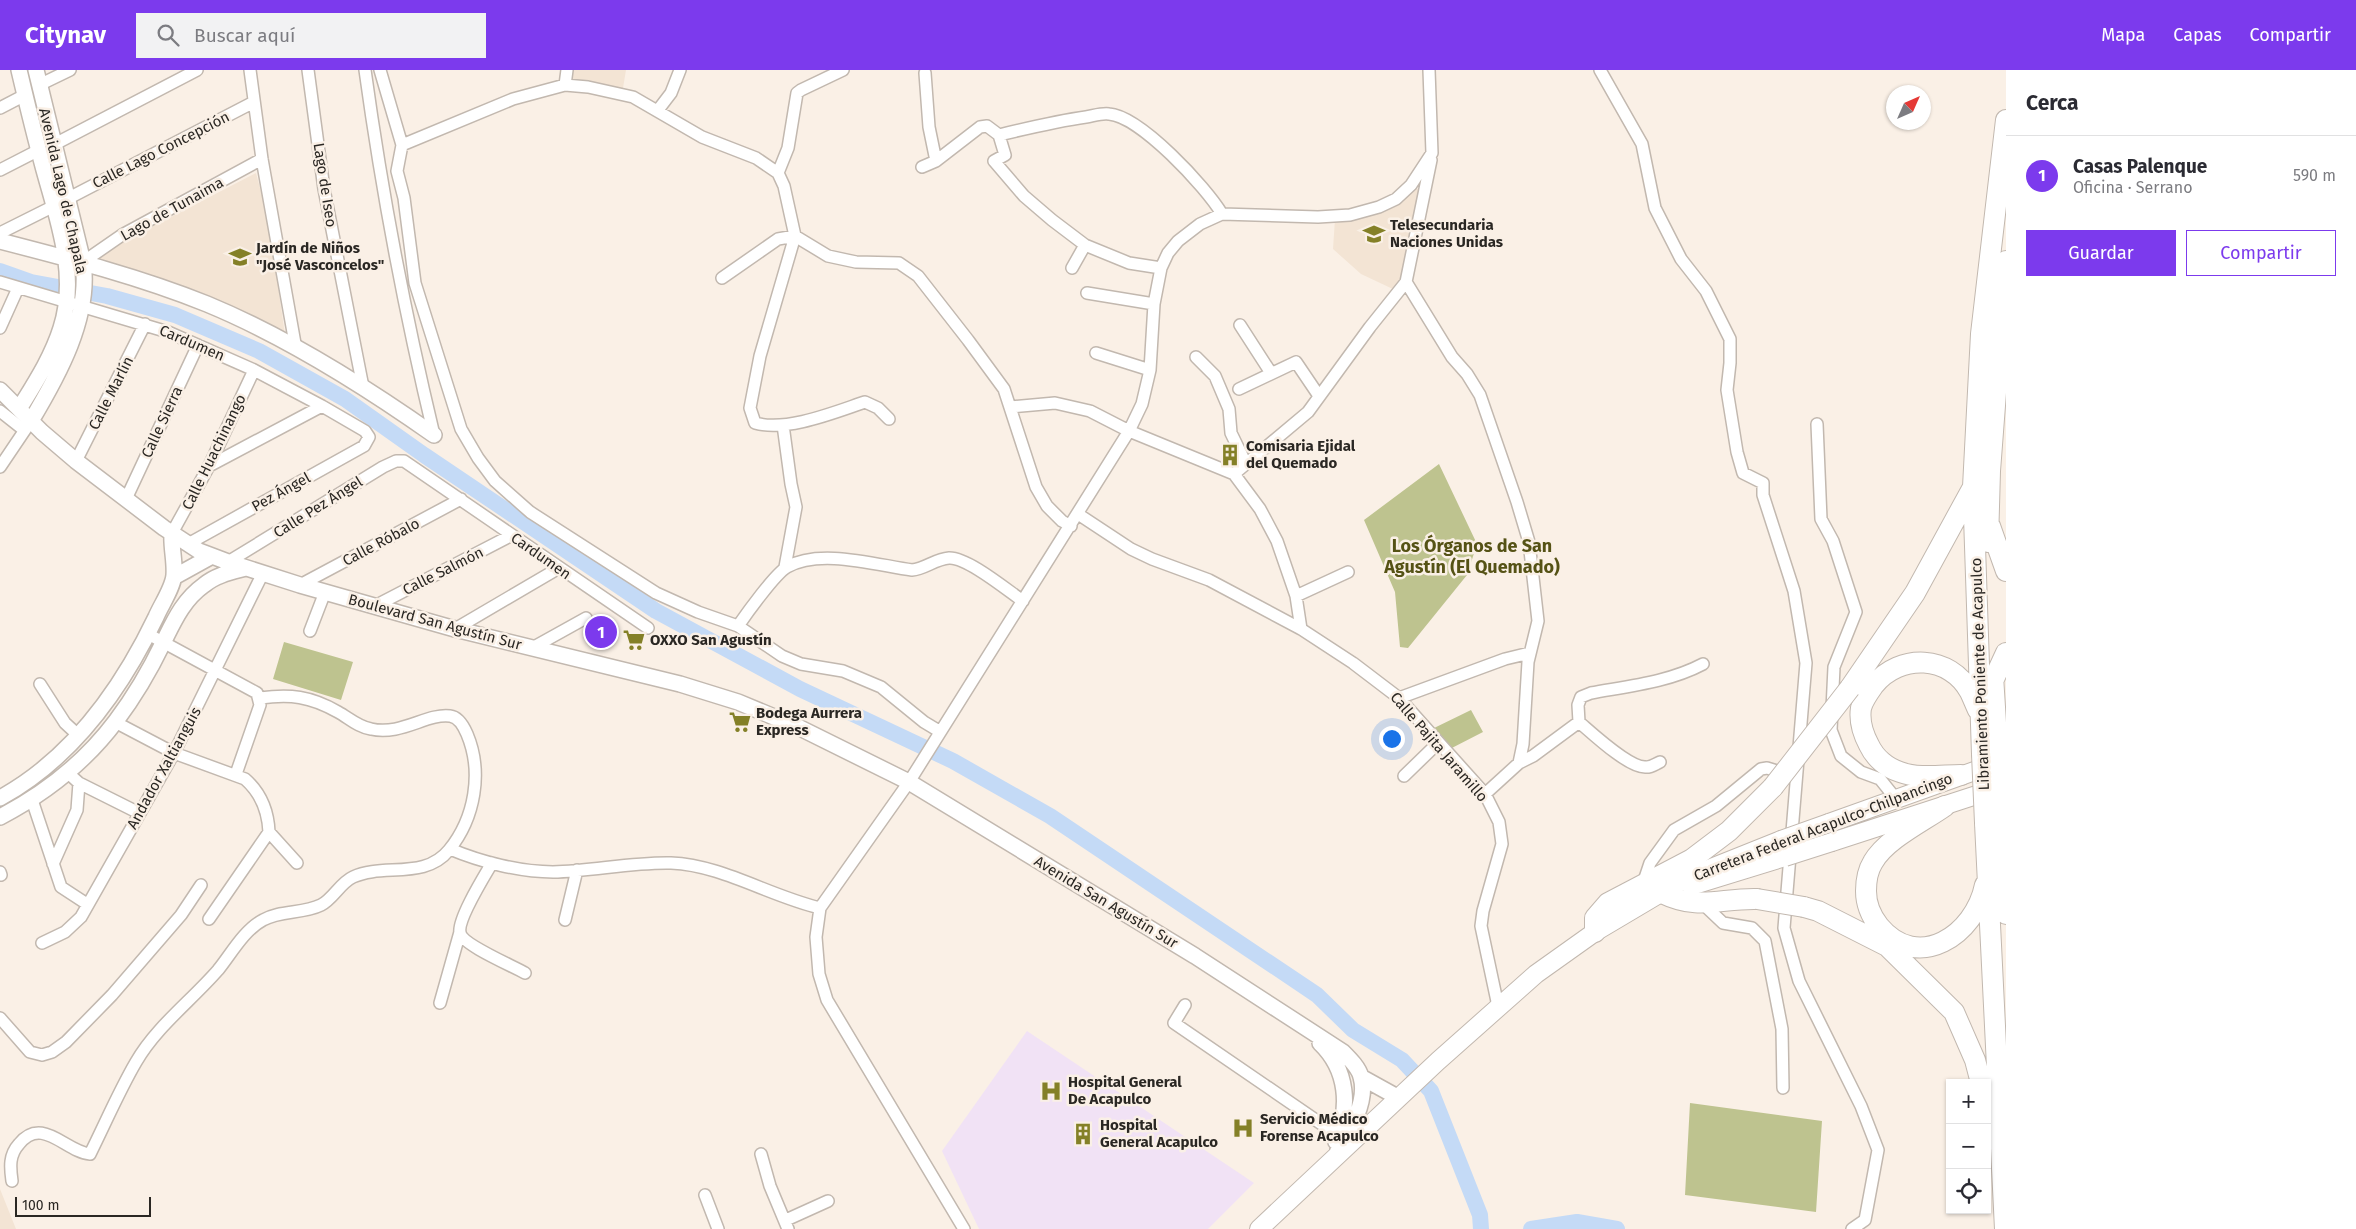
<!DOCTYPE html>
<html lang="es">
<meta charset="utf-8">
<style>
:root{--surface:#fff;--page:#f2f2f3;--text:#2b2b33;--muted:#7c7c81;--line:#e1e1e2;--accent:#7c3aed}
body{margin:0;font-family:"Fira Sans",sans-serif;background:var(--page);color:var(--text)}
.controls{position:absolute;right:15px;bottom:15px;display:grid;overflow:hidden;border-radius:0px;box-shadow:0 1px 4px #0004}
.controls button{width:45px;height:45px;display:grid;place-items:center;padding:0;border:0;border-bottom:1px solid var(--line);background:var(--surface);color:var(--text);font:25px sans-serif}
.compass{position:absolute;left:1886px;top:15px;width:45px;height:45px;border-radius:50%;background:var(--surface);box-shadow:0 1px 4px #0004;rotate:45deg}
.scale{position:absolute;left:15px;bottom:12px;width:136px;box-sizing:border-box;padding-left:5px;border:2px solid #2a2723;border-top:0;font-size:14px;line-height:18px;white-space:nowrap;color:#2a2723;-webkit-text-stroke:4px #faf0e6;paint-order:stroke}
.you{position:absolute;left:1391px;top:668px;width:18px;height:18px;margin:-12px;border:4px solid #fff;border-radius:50%;background:#1a73e8;box-shadow:0 0 0 8px #1a73e833}
.badge{display:grid;place-items:center;width:32px;height:32px;border-radius:50%;background:var(--accent);color:#fff;font-size:16px;font-weight:700}
.pin{position:absolute;translate:-50% -50%;border:2px solid #fff;box-shadow:0 1px 5px #0006}
.list{margin:0;padding:0;list-style:none}
h2{display:flex;justify-content:space-between;align-items:center;height:65px;margin:0;padding:0 20px;font-size:21px}
h2 small{font-size:16px;font-weight:400;color:var(--muted)}
.list li{display:grid;grid-template-columns:32px 1fr auto;gap:15px;align-items:center;box-sizing:border-box;height:80px;padding:0 20px;border-top:1px solid var(--line)}
.list b{display:block;font-size:19px;white-space:nowrap}
.list p{margin:0;font-size:16px;white-space:nowrap;color:var(--muted)}
.list em{font-size:16px;font-style:normal;color:var(--muted)}
.actions{display:flex;gap:10px;padding:15px 20px}
.actions a{flex:1;padding:11px 0;border:1px solid var(--accent);border-radius:0px;text-align:center;font-size:18px;color:var(--accent)}
.actions .main{background:var(--accent);color:#fff}
.icon{flex:none;width:28px;height:28px;fill:none;stroke:currentColor;stroke-width:2;stroke-linecap:round;stroke-linejoin:round}
.map{position:relative;flex:none;width:2006px;height:1159px;overflow:hidden}
header{display:flex;align-items:center;gap:30px;box-sizing:border-box;height:70px;padding:0 25px;background:var(--accent);color:#fff}
header strong{font-size:24px}
nav{display:flex;gap:28px;margin-inline-start:auto;font-size:18px}
.search{width:350px;height:45px;background:var(--page);display:flex;align-items:center;gap:12px;box-sizing:border-box;padding:0 18px;border-radius:0px;color:var(--muted);font-size:19px}
main{display:flex}
aside{flex:1;background:var(--surface)}
.map>svg:first-child{display:block}
.built{fill:#f3e4d4}
.medical{fill:#f1e2f5}
.green{fill:#bec38f}
.lines{fill:none;stroke-linecap:round;stroke-linejoin:round}
.river{stroke:#c4daf6;stroke-width:16}
.street-casing{stroke:#c2b8af;stroke-width:14}
.secondary-casing{stroke:#c2b8af;stroke-width:18}
.primary-casing{stroke:#c2b8af;stroke-width:20}
.highway-casing{stroke:#c2b8af;stroke-width:22}
.street{stroke:#fff;stroke-width:11}
.secondary{stroke:#fff;stroke-width:15}
.primary{stroke:#fff;stroke-width:18}
.highway{stroke:#fff;stroke-width:20}
.primary-bridge-casing{stroke:#c2b8af;stroke-width:20;stroke-linecap:butt}
.highway-bridge-casing{stroke:#c2b8af;stroke-width:22;stroke-linecap:butt}
.primary-bridge{stroke:#fff;stroke-width:18}
.highway-bridge{stroke:#fff;stroke-width:20}
.labels{text-anchor:middle;dominant-baseline:central;stroke-width:5;stroke-linejoin:round;paint-order:stroke}
.street-label{font-size:15px;fill:#2a2723;stroke:#faf0e6}
.poi-label{font-size:15px;font-weight:bold;fill:#2a2723;stroke:#faf0e6;text-anchor:start}
.quarter-label{font-size:18px;font-weight:bold;fill:#555215;stroke:#faf0e6}
</style>
<header>
<strong>Citynav</strong>
<div class="search"><svg class="icon" aria-label="search" viewBox="0 0 24 24"><circle cx="10" cy="10" r="6"/><path d="M15 15l6 6"/></svg>Buscar aquí</div>
<nav><a>Mapa</a><a>Capas</a><a>Compartir</a></nav>
</header>
<main>
<div class="map">
<svg width="2006" height="1159" viewBox="0 0 2006 1159">
<rect width="100%" height="100%" fill="#faf0e6"/>
<path class="built" d="M573,0H626L623,18L571,11Z
M256,103L269,152L285,265L97,192L96,187L99,184Z
M1422,118L1404,211L1395,220L1361,204L1333,179L1335,149L1408,120Z
M0,1119L16,1159H0Z"/>
<path class="medical" d="M1027,961L1254,1113L1208,1159H979L942,1081Z"/>
<path class="green" d="M1439,394L1477,474L1467,505L1408,578L1400,577L1395,522L1364,450Z
M284,572L353,592L341,630L273,609Z
M1471,640L1483,662L1446,681L1430,660Z
M1690,1033L1822,1051L1816,1142L1685,1125Z"/>
<g class="lines">
<path class="river" d="M0,201L31,212L107,226L175,245L259,281L345,329L424,385L656,541L800,619L953,691L1050,746L1317,925L1353,960L1402,990L1431,1021L1480,1145L1481,1159
M1531,1159L1577,1152L1617,1159"/>
<g class="street-casing">
<path id="street" d="M250,0L262,89L296,279
M308,0L324,119L363,317
M365,0C382,123 405,244 434,365
M380,0L402,75L397,101L404,128L415,213L461,359L478,388L495,411L530,442L656,523L698,542L738,556L782,586L801,594L843,601L881,617L924,652L939,661
M1600,0L1642,74L1655,138L1681,189L1706,221L1730,269V293L1727,320L1737,382L1743,403L1763,413V425L1794,521L1806,593L1784,858L1799,911L1861,1036L1878,1080L1865,1150L1852,1159
M925,3L929,57L936,91
M39,15L70,0
M565,15L567,0
M0,38L25,25
M658,40L671,23L680,0
M999,65C1028,58 1057,51 1086,47C1093,46 1101,43 1109,44C1140,46 1206,117 1222,144
M53,75L197,0
M402,75L513,29L565,15L588,17L633,27L702,67L756,88L778,103L784,116L795,166L760,286L750,338L755,353C787,362 835,342 865,332L878,338L889,349
M1431,90L1406,212L1452,287L1467,304L1480,325L1517,432L1529,472L1538,551L1528,592L1523,674L1519,693
M922,97L936,91L980,57L987,56L999,65L1005,85L994,91L1024,126L1052,150L1085,175L1129,193L1161,198
M0,100L39,80
M778,103L788,78L797,23L801,20L843,0
M67,129L254,32
M0,163L54,136
M83,192L122,165L262,89
M1072,198L1085,175
M722,208L778,169L795,166L828,186L856,192L899,193L918,206L968,270L1004,319L1036,417L1047,436L1062,451L1071,456
M0,212L168,262L254,300L322,336L365,361L369,367L364,376L188,474
M1087,223L1154,234
M1240,255L1271,303
M0,258L18,218
M1096,283L1150,300
M1196,287L1215,306L1229,339L1231,363L1246,394
M1239,319L1296,292L1319,326
M1010,337L1055,333L1090,341L1129,361L1234,404L1260,439L1277,471L1296,526L1301,559
M0,341L24,360
M1817,354L1821,449L1833,471L1856,542L1834,597L1831,660L1841,686L1861,702L1880,709L1896,729
M783,355L791,414L796,437L785,497
M76,391L145,254
M209,396L322,336
M0,397L31,351
M1234,404L1308,342L1370,257L1406,212
M126,429L198,275
M1078,444L1131,479L1152,489L1209,510L1301,559L1353,593L1399,628L1485,724L1499,752L1502,774L1483,841L1481,856L1498,936
M172,463L209,396L254,300
M228,492L383,397L396,391H404L648,558
M300,515L461,429
M1296,526L1348,502
M375,536L512,465
M738,556C747,543 775,504 787,497C820,478 876,495 912,500C925,499 935,489 949,488C967,487 1007,520 1023,531
M455,559L559,498
M310,561L325,522
M148,564L257,623L260,635L236,704
M532,578L586,548
M40,614L65,653L79,666
M1399,628L1505,589L1530,583
M115,652L174,683L245,709C261,723 268,740 269,762L209,849
M1660,692C1655,694 1651,698 1645,697C1628,697 1593,664 1579,652L1578,635L1581,627L1591,623C1629,616 1669,612 1703,594
M67,702L79,713L139,743
M1404,706L1438,673
M1485,724L1519,693L1533,686L1579,652
M32,730L61,817L87,834
M269,762L297,793
M450,779C481,792 520,802 553,802C593,801 632,792 671,793C722,795 769,826 820,838
M492,793C485,805 457,850 460,863C463,875 513,896 525,903
M53,794L77,740L79,713
M0,802L1,805
M1643,814L1650,793L1674,760L1716,736L1761,699L1767,698L1787,704
M1703,834L1723,853L1752,858L1765,871L1782,959L1783,1018
M565,850L577,800
M42,873L65,862L81,847L174,683L263,503
M440,933L460,862
M1185,935L1174,953L1339,1066
M0,948L30,982L42,985L52,982L66,972L112,925L181,845L201,815
M761,1084L770,1116L788,1159
M12,1111C10,1097 9,1085 19,1074C42,1045 66,1082 90,1084C105,1054 119,1021 136,992C156,957 191,931 218,900C231,884 244,860 263,850C280,840 303,844 321,835C333,829 340,813 353,807C383,793 425,810 449,780C475,748 483,702 467,664C464,657 459,647 450,646C427,643 401,666 371,659C358,657 349,648 338,642C310,626 290,624 260,628
M705,1125L718,1159
M786,1150L828,1131
M964,1159L827,930L819,904L816,867L820,838L909,712L1129,361L1142,334L1150,300L1154,234L1161,198L1168,183L1178,171L1200,154L1222,144L1318,147L1350,145L1379,137L1396,129L1411,115L1432,83L1429,0"/>
</g>
<g class="secondary-casing">
<path id="secondary" d="M0,171C70,189 140,207 207,234C287,267 363,315 434,365
M0,320L42,362L76,391L164,458L199,481L228,492L300,515L455,559L680,614L738,632L798,657L909,712L1195,886L1343,982C1350,989 1359,998 1361,1007C1368,1031 1350,1061 1338,1080
M19,339C35,313 52,287 61,258C78,205 58,151 44,100C35,67 27,34 19,0
M31,351C58,306 91,247 83,192L36,0
M174,507L212,486
M0,728C73,688 121,620 156,547C161,535 173,518 174,505C175,491 171,477 172,463
M0,747C44,724 86,691 116,651C134,627 150,600 163,573C174,551 183,530 204,515C216,505 231,502 246,498
M1320,973C1348,1000 1350,1037 1336,1072
M1361,1007L1399,1028"/>
</g>
<g class="primary-casing">
<path id="primary" d="M1829,753L1994,694
M1832,772L1995,719
M1691,816L1785,787
M1259,1159L1438,991L1536,904L1595,862L1686,808L1781,770"/>
</g>
<g class="highway-casing">
<path id="highway" d="M1990,456L2006,501
M1988,472L1990,401L2006,191
M1993,606L1998,684
M1993,611L2006,583
M1850,618L1915,523L1973,417
M1982,684L1973,417L1981,264L2006,50
M1961,705C1942,705 1918,709 1900,702C1887,698 1875,688 1869,675C1863,664 1859,651 1861,638C1863,630 1869,622 1874,615C1900,583 1950,585 1970,622C1973,628 1975,634 1978,640
M1945,736C1924,751 1886,769 1873,792C1868,800 1866,811 1866,821C1866,834 1871,846 1879,856C1918,903 1975,865 1985,815
M2002,752L2006,844
M1985,753L2005,1159
M1662,823C1699,841 1720,828 1757,829
M1804,837L1818,841L1887,876L1954,942L1975,990L1981,1013
M1595,862V848L1608,833L1692,789L1729,761L1773,717"/>
</g>
<use href="#street" class="street"/>
<use href="#secondary" class="secondary"/>
<use href="#primary" class="primary"/>
<use href="#highway" class="highway"/>
<g class="primary-bridge-casing">
<path id="primary-bridge" d="M1781,770L1829,753
M1785,787L1832,772"/>
</g>
<g class="highway-bridge-casing">
<path id="highway-bridge" d="M1982,684L1985,753
M1998,684L2002,752
M1773,717L1850,618
M1757,829L1804,837"/>
</g>
<use href="#primary-bridge" class="primary-bridge"/>
<use href="#highway-bridge" class="highway-bridge"/>
</g>
<defs>
<g id="school-bare" transform="scale(1.725)"><path d="M0-5L7-2L0 1L-7-2ZM-4 1L0 2.5L4 1V4Q0 6-4 4Z" fill="#848027" stroke="#faf0e6" stroke-width="2.5" paint-order="stroke"/></g>
<g id="building-bare" transform="scale(1.725)"><path d="M-4-6H4V6H1V3H-1V6H-4ZM-2.5-4.3h1.7v1.8h-1.7ZM.8-4.3h1.7v1.8H.8ZM-2.5-1h1.7V.8h-1.7ZM.8-1h1.7V.8H.8Z" fill="#848027" stroke="#faf0e6" stroke-width="2.5" paint-order="stroke"/></g>
<g id="supermarket-bare" transform="scale(1.725)"><path d="M-6-5.5h2.5l.6 2H6L4.5 2H-2.5L-4.4-4H-6ZM-1.5 3.2a1.3 1.3 0 1 0 .1 0ZM3 3.2a1.3 1.3 0 1 0 .1 0Z" fill="#848027" stroke="#faf0e6" stroke-width="2.5" paint-order="stroke"/></g>
<g id="hospital-bare" transform="scale(1.725)"><path d="M-5-5h3v3.5h4V-5h3V5h-3V1.5h-4V5h-3Z" fill="#848027" stroke="#faf0e6" stroke-width="2.5" paint-order="stroke"/></g>
</defs>
<g fill-rule="evenodd">
<use href="#school-bare" x="1374" y="164"/>
<use href="#school-bare" x="240" y="187"/>
<use href="#building-bare" x="1230" y="385"/>
<use href="#supermarket-bare" x="634" y="570"/>
<use href="#supermarket-bare" x="740" y="652"/>
<use href="#hospital-bare" x="1051" y="1021"/>
<use href="#hospital-bare" x="1243" y="1058"/>
<use href="#building-bare" x="1083" y="1064"/>
</g>
<g class="labels">
<g class="street-label">
<text transform="translate(161 80) rotate(-27)">Calle Lago Concepción</text>
<text transform="translate(325 115) rotate(81)">Lago de Iseo</text>
<text transform="translate(63 121) rotate(77)">Avenida Lago de Chapala</text>
<text transform="translate(172 139) rotate(-29)">Lago de Tunaima</text>
<text transform="translate(192 273) rotate(23)">Cardumen</text>
<text transform="translate(111 323) rotate(-63)">Calle Marlín</text>
<text transform="translate(162 352) rotate(-65)">Calle Sierra</text>
<text transform="translate(214 382) rotate(-64)">Calle Huachinango</text>
<text transform="translate(281 422) rotate(-29)">Pez Ángel</text>
<text transform="translate(318 437) rotate(-32)">Calle Pez Ángel</text>
<text transform="translate(381 472) rotate(-28)">Calle Róbalo</text>
<text transform="translate(541 486) rotate(35)">Cardumen</text>
<text transform="translate(443 501) rotate(-27)">Calle Salmón</text>
<text transform="translate(435 552) rotate(15)">Boulevard San Agustín Sur</text>
<text transform="translate(1980 604) rotate(-92)">Libramiento Poniente de Acapulco</text>
<text transform="translate(1439 677) rotate(49)">Calle Pajita Jaramillo</text>
<text transform="translate(164 698) rotate(-61)">Andador Xaltianguis</text>
<text transform="translate(1823 757) rotate(-21)">Carretera Federal Acapulco-Chilpancingo</text>
<text transform="translate(1106 832) rotate(31)">Avenida San Agustín Sur</text>
</g>
<g class="poi-label">
<text x="1390" y="155">Telesecundaria<tspan x="1390" dy="17">Naciones Unidas</tspan></text>
<text x="256" y="178">Jardín de Niños<tspan x="256" dy="17">"José Vasconcelos"</tspan></text>
<text x="1246" y="376">Comisaria Ejidal<tspan x="1246" dy="17">del Quemado</tspan></text>
<text x="650" y="570">OXXO San Agustín</text>
<text x="756" y="643">Bodega Aurrera<tspan x="756" dy="17">Express</tspan></text>
<text x="1068" y="1012">Hospital General<tspan x="1068" dy="17">De Acapulco</tspan></text>
<text x="1260" y="1049">Servicio Médico<tspan x="1260" dy="17">Forense Acapulco</tspan></text>
<text x="1100" y="1055">Hospital<tspan x="1100" dy="17">General Acapulco</tspan></text>
</g>
<g class="quarter-label">
<text x="1472" y="476">Los Órganos de San<tspan x="1472" dy="21">Agustín (El Quemado)</tspan></text>
</g>
</g>
</svg>
<div class="controls">
<button>+</button>
<button>−</button>
<button><svg class="icon" aria-label="locate" viewBox="0 0 24 24"><circle cx="12" cy="12" r="6"/><path d="M12 2v4M12 18v4M2 12h4M18 12h4"/></svg></button>
</div>
<svg class="compass" viewBox="-18 -18 36 36"><path d="M0-13l5 13h-10z" fill="#e53935"/><path d="M0 13l5-13h-10z" fill="#7c7c81"/></svg>
<div class="scale">100 m</div>
<div class="you"></div>
<div class="pin badge" style="left:601px;top:562px">1</div>
</div>
<aside>
<h2>Cerca<small></small></h2>
<ul class="list">
<li><span class="badge">1</span><div><b>Casas Palenque</b><p>Oficina · Serrano</p></div><em>590 m</em></li>
</ul>
<div class="actions"><a class="main">Guardar</a><a>Compartir</a></div>
</aside>
</main>
